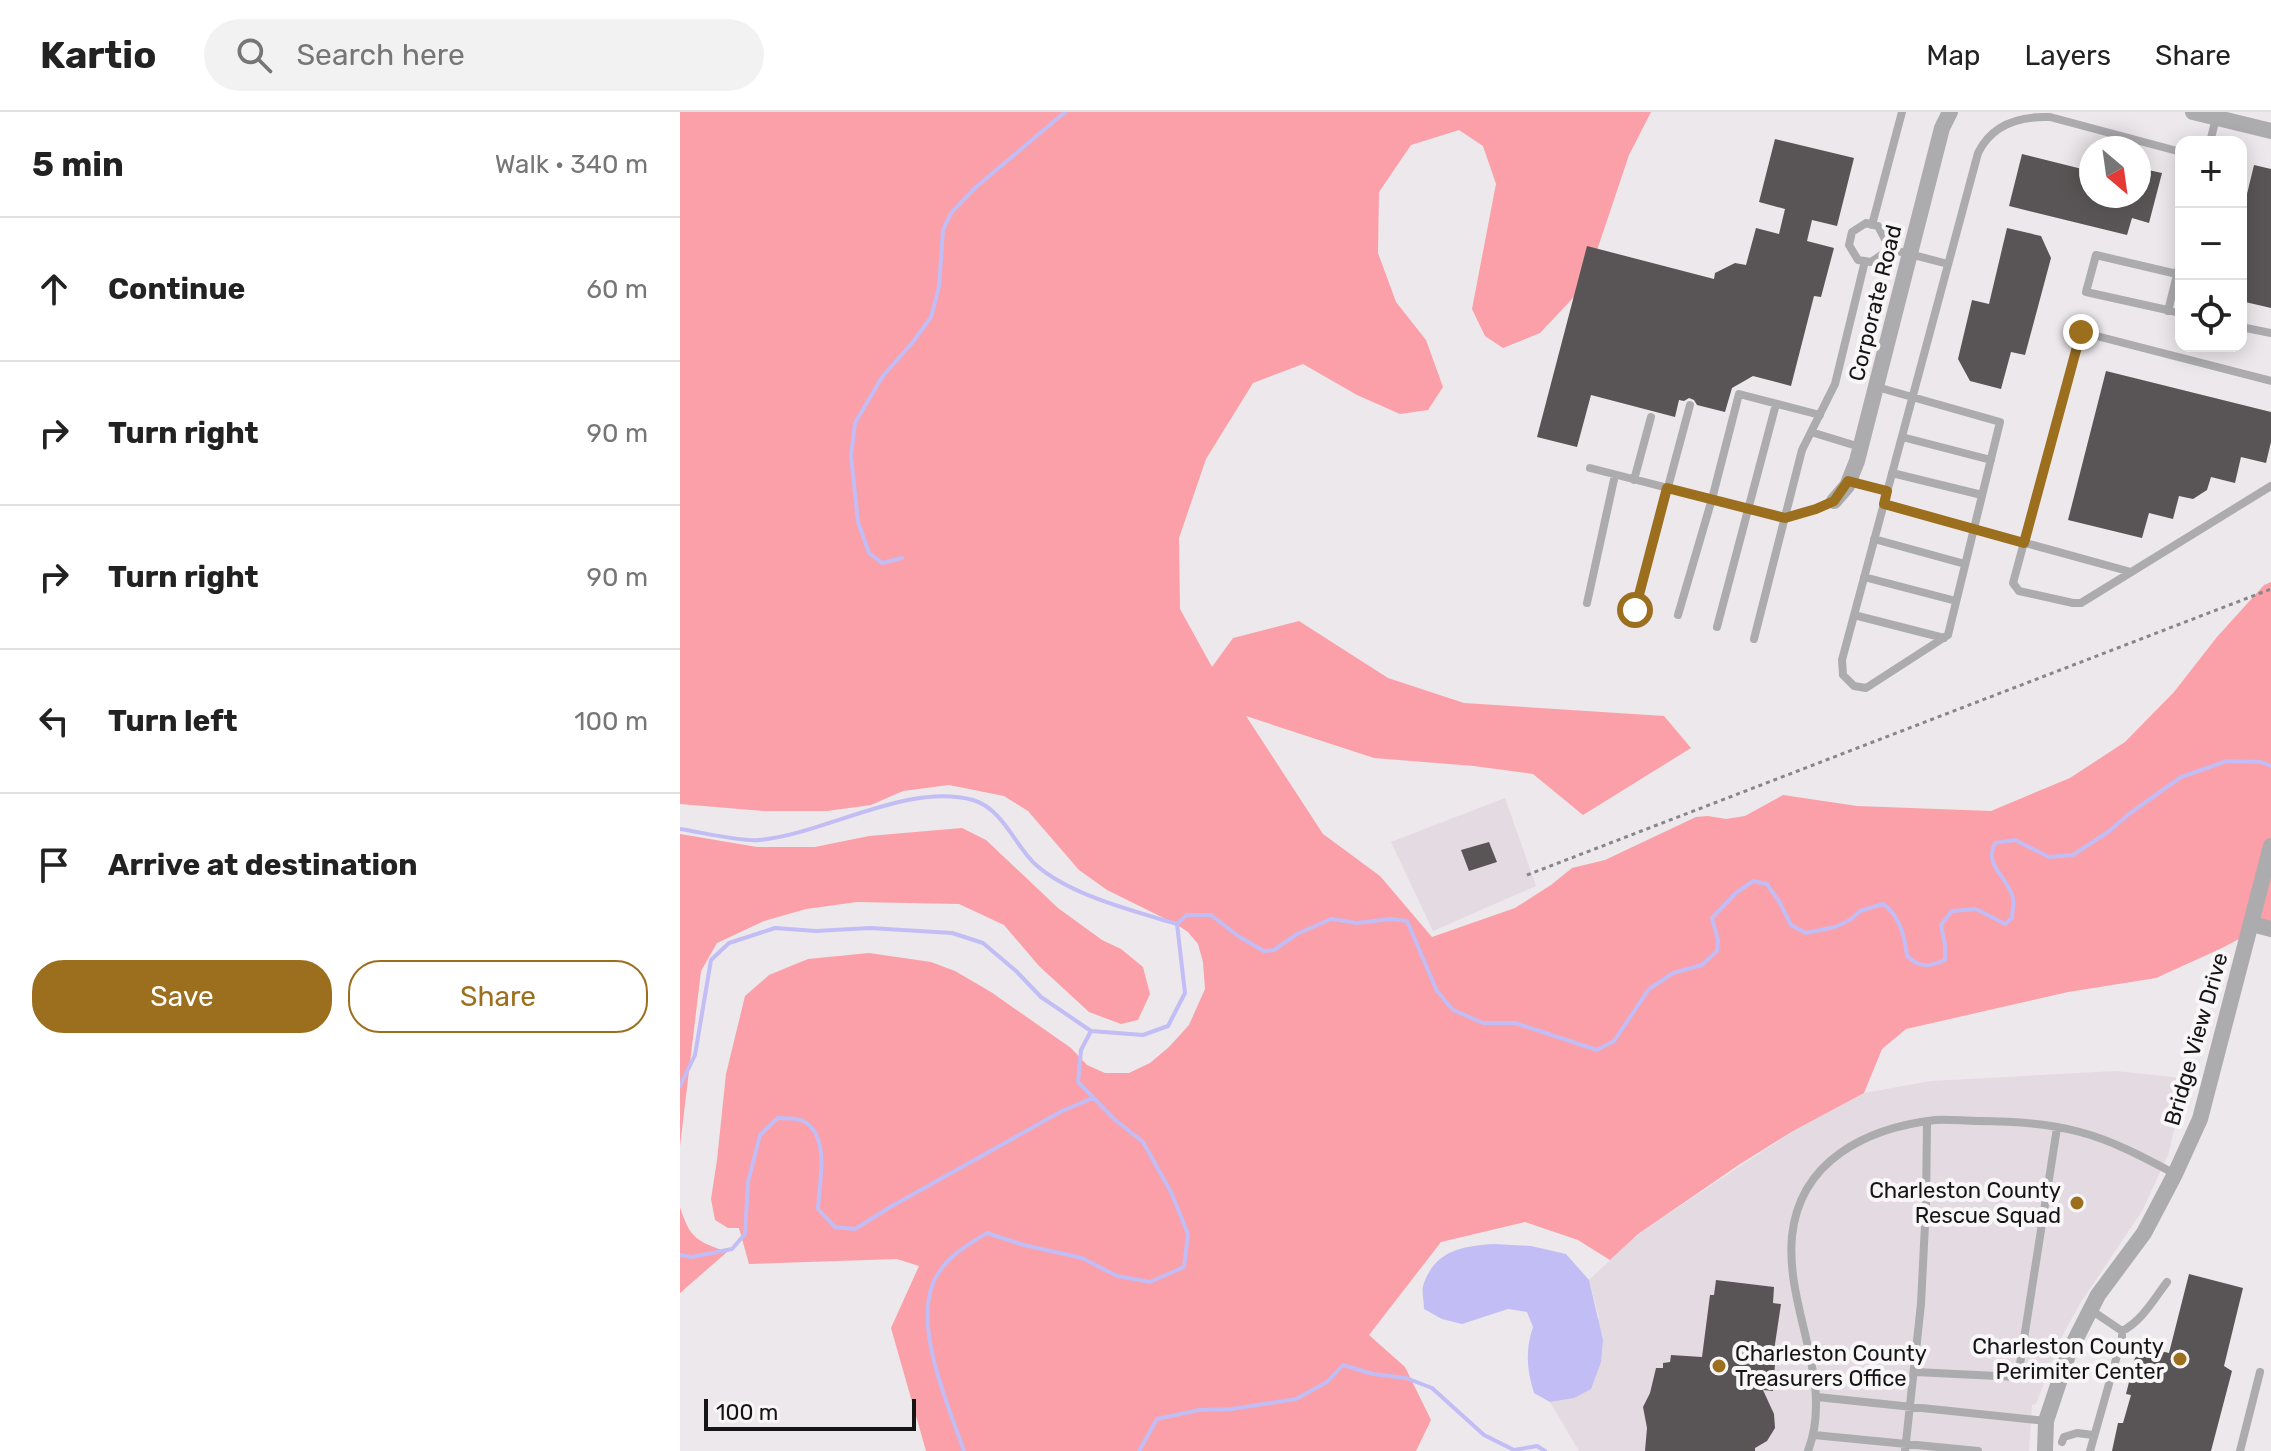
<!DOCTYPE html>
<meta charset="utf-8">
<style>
:root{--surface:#fff;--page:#f2f2f2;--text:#222;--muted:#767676;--line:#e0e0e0;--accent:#9c6f1f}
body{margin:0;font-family:Rubik,sans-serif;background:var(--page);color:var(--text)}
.controls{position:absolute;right:24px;top:24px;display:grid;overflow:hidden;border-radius:16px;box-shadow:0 4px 20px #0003}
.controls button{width:72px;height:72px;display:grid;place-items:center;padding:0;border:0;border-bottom:2px solid var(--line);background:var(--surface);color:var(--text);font:40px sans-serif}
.compass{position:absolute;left:1399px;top:24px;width:72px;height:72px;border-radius:50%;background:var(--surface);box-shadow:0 4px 20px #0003;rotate:151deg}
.scale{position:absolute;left:24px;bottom:20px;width:212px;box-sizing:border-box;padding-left:8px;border:4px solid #161516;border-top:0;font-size:22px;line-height:28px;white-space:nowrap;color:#161516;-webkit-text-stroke:6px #f9f6f8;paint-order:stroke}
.stop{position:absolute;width:24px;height:24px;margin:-18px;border:6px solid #9c6f1f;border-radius:50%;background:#fff}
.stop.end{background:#9c6f1f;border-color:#fff;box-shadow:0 2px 8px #0008}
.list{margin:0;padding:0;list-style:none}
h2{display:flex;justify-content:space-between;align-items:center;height:104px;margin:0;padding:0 32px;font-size:34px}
h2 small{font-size:26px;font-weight:400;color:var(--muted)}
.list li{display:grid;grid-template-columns:52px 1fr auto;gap:24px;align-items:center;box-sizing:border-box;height:144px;padding:0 32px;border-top:2px solid var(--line)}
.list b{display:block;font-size:30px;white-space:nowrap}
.list em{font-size:26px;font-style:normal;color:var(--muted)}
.actions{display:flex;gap:16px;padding:24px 32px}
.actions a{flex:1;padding:18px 0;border:2px solid var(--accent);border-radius:32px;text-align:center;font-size:28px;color:var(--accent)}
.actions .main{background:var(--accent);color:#fff}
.icon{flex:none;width:44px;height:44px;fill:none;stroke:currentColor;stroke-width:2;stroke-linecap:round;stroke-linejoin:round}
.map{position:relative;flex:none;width:1591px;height:1339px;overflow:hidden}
header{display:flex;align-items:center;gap:48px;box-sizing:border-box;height:112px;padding:0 40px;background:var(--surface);border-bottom:2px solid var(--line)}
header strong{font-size:38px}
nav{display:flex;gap:44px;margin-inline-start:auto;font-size:28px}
.search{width:560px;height:72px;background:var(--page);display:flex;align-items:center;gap:20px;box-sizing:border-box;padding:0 28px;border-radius:44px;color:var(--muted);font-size:30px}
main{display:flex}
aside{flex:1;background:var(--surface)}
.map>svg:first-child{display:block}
.built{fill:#e4dae2}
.green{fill:#fb9fa8}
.water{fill:#c2bdf4}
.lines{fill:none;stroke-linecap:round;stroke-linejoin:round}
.stream{stroke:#c2bdf4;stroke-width:4}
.building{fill:#595556}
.path{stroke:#888688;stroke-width:3;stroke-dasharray:4 4;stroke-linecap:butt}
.service{stroke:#acabad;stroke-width:8}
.minor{stroke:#acabad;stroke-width:16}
.route{stroke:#9c6f1f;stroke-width:10}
.poi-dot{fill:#9c6f1f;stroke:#f9f6f8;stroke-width:3}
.labels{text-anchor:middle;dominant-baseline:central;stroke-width:8;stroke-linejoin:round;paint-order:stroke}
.street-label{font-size:22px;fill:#161516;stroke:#f9f6f8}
.poi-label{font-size:22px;fill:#161516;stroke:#f9f6f8;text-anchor:end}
</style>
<header>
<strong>Kartio</strong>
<div class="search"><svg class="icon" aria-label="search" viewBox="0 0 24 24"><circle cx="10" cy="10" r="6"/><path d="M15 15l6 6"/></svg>Search here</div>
<nav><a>Map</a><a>Layers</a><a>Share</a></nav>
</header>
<main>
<aside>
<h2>5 min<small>Walk · 340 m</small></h2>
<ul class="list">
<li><svg class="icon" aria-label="ahead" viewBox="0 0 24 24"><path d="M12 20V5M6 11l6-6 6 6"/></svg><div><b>Continue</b></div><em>60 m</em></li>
<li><svg class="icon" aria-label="right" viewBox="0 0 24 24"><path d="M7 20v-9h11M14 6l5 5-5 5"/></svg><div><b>Turn right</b></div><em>90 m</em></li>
<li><svg class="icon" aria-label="right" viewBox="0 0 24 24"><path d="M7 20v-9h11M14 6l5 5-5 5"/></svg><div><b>Turn right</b></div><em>90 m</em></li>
<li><svg class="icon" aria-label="left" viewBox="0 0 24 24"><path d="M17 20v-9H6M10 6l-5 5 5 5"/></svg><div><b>Turn left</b></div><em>100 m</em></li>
<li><svg class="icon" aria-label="arrive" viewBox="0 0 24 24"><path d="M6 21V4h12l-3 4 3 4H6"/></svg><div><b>Arrive at destination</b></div></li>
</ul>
<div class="actions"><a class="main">Save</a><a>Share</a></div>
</aside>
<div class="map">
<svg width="1591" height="1339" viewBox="0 0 1591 1339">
<rect width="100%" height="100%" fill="#ece8eb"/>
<path class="built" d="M825,686L856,774L753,819L711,730Z
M1435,959L1511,967L1495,1014L1488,1043L1462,1099L1401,1190L1382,1224L1356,1292L1352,1293L1349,1339H899L870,1290L894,1286L919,1205L909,1168L958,1122L1113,1019L1184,981L1251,969Z"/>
<path class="green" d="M0,0H971L949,43L908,165L892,187L860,221L823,236L805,224L792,197L816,72L803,34L779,18L731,33L699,80L698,141L716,190L746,228L763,275L748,298L720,302L677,283L623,252L573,271L526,347L499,426L500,497L532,555L553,526L619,509L708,566L784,591L984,604L1011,636L903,703L853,662L794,654L694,646L566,604L643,722L700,764L752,825L835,796L871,773L892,756L925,748L1016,705L1028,704L1046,707L1065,704L1103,683L1177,694L1311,699L1390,666L1445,630L1494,580L1537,525L1584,473L1591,470V810L1542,836L1476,866L1388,880L1226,917L1202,937L1184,981L1113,1019L1060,1052L958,1122L930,1148L898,1128L845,1110L761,1130L689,1223L725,1255L751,1308L736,1339H246L211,1216L239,1154L217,1147L69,1152L59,1116H48L35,1108L31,1087L37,1048L46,962L65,884L89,863L128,847L189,841L251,850L275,859L311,880L391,936L407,953L425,961H449L470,951L489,935L509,913L525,877L523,850L518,832L508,820L496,812L427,778L399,758L348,699L324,684L269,673L223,679L191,693L147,699H83L0,692Z
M282,716L306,728L378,796L422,828L441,837L463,855L470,882L458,908L441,912L409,900L359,854L324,813L279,792L177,790L126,797L84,809L37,831L21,859L0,1034V722L77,735H135L189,724Z
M0,1095C10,1127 17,1129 47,1140L0,1181Z"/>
<path class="water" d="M814,1132L851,1134L886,1142L909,1168L923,1228L921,1250L911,1277L894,1286L870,1290L854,1281C847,1257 845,1239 853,1215L847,1200L828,1197L782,1212L762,1207L744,1197C744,1189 741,1178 744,1171C756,1138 783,1134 814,1132Z"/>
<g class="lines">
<path class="stream" d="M222,446L202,451L189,441L178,410L171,344L175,311L202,265L233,230L251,205L259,175L263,118L271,101L296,75L385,0
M0,717C21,720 60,730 79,728C146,722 227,670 293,688C322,696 336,735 356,753C390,783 453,799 497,812L505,881L488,914L463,923L411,919L401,938L398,970L434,1007L463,1030L491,1080L508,1122L504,1155L470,1170L437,1164L402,1146L344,1133L307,1121C289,1132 271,1142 259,1160C228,1205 268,1292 284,1339
M497,812L507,803H531L558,824L584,839L594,838L617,822L651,807L677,811L711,807L727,809L757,879L773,898L803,911H835L917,938L934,929L969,877L993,861L1022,853L1037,839L1038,828L1032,806L1056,781L1073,769L1087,772L1100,791L1111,813L1126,821L1155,815L1170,808L1180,799L1203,792C1219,803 1225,825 1227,844C1240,856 1249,855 1265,848V833L1261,813L1272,799L1296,797L1325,812L1332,806C1332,800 1334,792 1333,786C1328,765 1303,753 1315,731L1335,728L1369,745L1393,743L1428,720L1449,702L1501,665L1547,649L1581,650L1591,654
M0,974L15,943L31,848L49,831L95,816L136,819L190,816L272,821L303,831L336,859L361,885L411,919
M0,1143L12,1145L52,1137L65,1122L68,1070L80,1023L98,1006C105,1006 117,1006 123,1009C151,1023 139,1072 138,1097L155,1115L175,1117L212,1094L382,999L413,986
M459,1339L477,1307L519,1298L552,1297L616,1287L647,1270L663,1253L693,1262L726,1266L752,1276L804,1323L834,1338L857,1334L865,1339"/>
</g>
<path class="building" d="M1095,27L1174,46L1157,114L1132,108L1127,129L1154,136L1141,185L1134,184L1111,274L1073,264L1052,276L1045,300L1017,293L1014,288L1009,286L1004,289L999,288L995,305L911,283L897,335L857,325L907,134L1034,167L1035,161L1055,151L1066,153L1076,116L1099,122L1105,97L1079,90Z
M1342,42L1402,57L1411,52V84H1459V56L1482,61L1469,111L1452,106L1447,123L1329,94Z
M1574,53L1591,57V196L1561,189V107Z
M1327,116L1361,124L1371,146L1345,243L1331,240L1321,277L1290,269L1278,247L1292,188L1309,192Z
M1426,259L1591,300V330L1586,351L1561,345L1555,371L1531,365L1527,378L1513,387L1499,384L1493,407L1469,401L1462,426L1388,408Z
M809,730L817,750L789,759L781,738Z
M1509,1162L1563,1176L1544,1254L1552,1259L1531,1339H1432L1438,1311H1443L1451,1283L1446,1282L1458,1234L1489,1241Z
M1036,1168L1094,1175L1093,1191L1101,1192L1092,1252H1095L1093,1279L1083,1278L1094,1302L1095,1316L1087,1329L1075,1336V1339H965L967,1316L963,1295L970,1281L976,1256H983V1251L990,1250L991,1243L1022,1245L1030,1183H1034Z"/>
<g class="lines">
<path class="path" d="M847,763L1591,477"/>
<path class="service" d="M1530,30L1536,6
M1192,113L1222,0
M1210,137L1198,114L1186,111L1172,120L1169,133L1178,148L1191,150L1210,137L1268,152
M1497,162L1416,143L1406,180L1501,201
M1488,199L1501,147
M1561,215L1591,221
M1591,269L1401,220L1333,471L1339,479L1393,491H1401L1591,374
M1197,275L1320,310L1268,523L1186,576L1174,574L1163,563L1162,548L1298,41C1312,12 1340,4 1370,5L1501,40
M1131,320L1180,335
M1222,325L1311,348
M910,356L1105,406L1136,397L1154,389
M1212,361L1302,383
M954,368L971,305
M1169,370L1207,379
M1204,392L1451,460
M1194,427L1285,452
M1184,465L1276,489
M907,491L935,363
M955,498L1010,293
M998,503L1032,387L1059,282L1140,303
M1174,503L1264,526
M1037,515L1096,292
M1074,527L1122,338L1155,272L1185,149
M1442,1219C1462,1209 1474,1187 1487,1170
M1235,1260L1338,1265L1377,1016
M1137,1285L1366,1309
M1134,1323L1298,1339
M1382,1330L1384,1325L1397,1321L1413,1323
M1128,1339C1155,1268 1105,1197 1112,1124C1120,1048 1187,1016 1255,1008C1269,1007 1284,1009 1298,1009C1333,1009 1366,1011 1400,1020C1434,1029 1465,1046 1495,1062
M1225,1339L1241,1192L1246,1093L1247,1010
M1410,1339L1442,1226V1219L1411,1198
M1560,1339L1580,1260"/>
<path class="minor" d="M1513,0L1591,19
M1154,389L1167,374L1177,349L1262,16L1270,0
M1572,812L1591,817
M1365,1339L1366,1309L1389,1240L1418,1183L1464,1121L1495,1062L1520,1007L1591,734"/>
</g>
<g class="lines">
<path class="route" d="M955,498L987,376L1105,406L1136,397L1154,389L1168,369L1207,379L1204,392L1344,431L1401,220"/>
</g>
<g class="poi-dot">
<circle cx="1397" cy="1091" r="8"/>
<circle cx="1500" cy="1247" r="8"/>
<circle cx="1039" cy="1254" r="8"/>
</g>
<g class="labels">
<g class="street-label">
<text transform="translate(1195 191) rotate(-76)">Corporate Road</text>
<text transform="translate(1516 927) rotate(-74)">Bridge View Drive</text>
</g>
<g class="poi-label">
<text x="1381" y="1078">Charleston County<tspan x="1381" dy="25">Rescue Squad</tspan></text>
<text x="1484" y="1234">Charleston County<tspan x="1484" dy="25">Perimiter Center</tspan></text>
<text x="1055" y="1241" text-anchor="start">Charleston County<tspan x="1055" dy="25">Treasurers Office</tspan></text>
</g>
</g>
</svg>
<div class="controls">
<button>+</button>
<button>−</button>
<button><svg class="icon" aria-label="locate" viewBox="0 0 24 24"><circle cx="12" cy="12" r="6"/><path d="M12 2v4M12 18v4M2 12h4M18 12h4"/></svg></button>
</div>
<svg class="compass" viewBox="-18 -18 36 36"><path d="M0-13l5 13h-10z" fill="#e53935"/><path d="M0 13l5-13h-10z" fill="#767676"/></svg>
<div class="scale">100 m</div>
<div class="stop" style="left:955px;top:498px"></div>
<div class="stop end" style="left:1401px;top:220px"></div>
</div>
</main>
